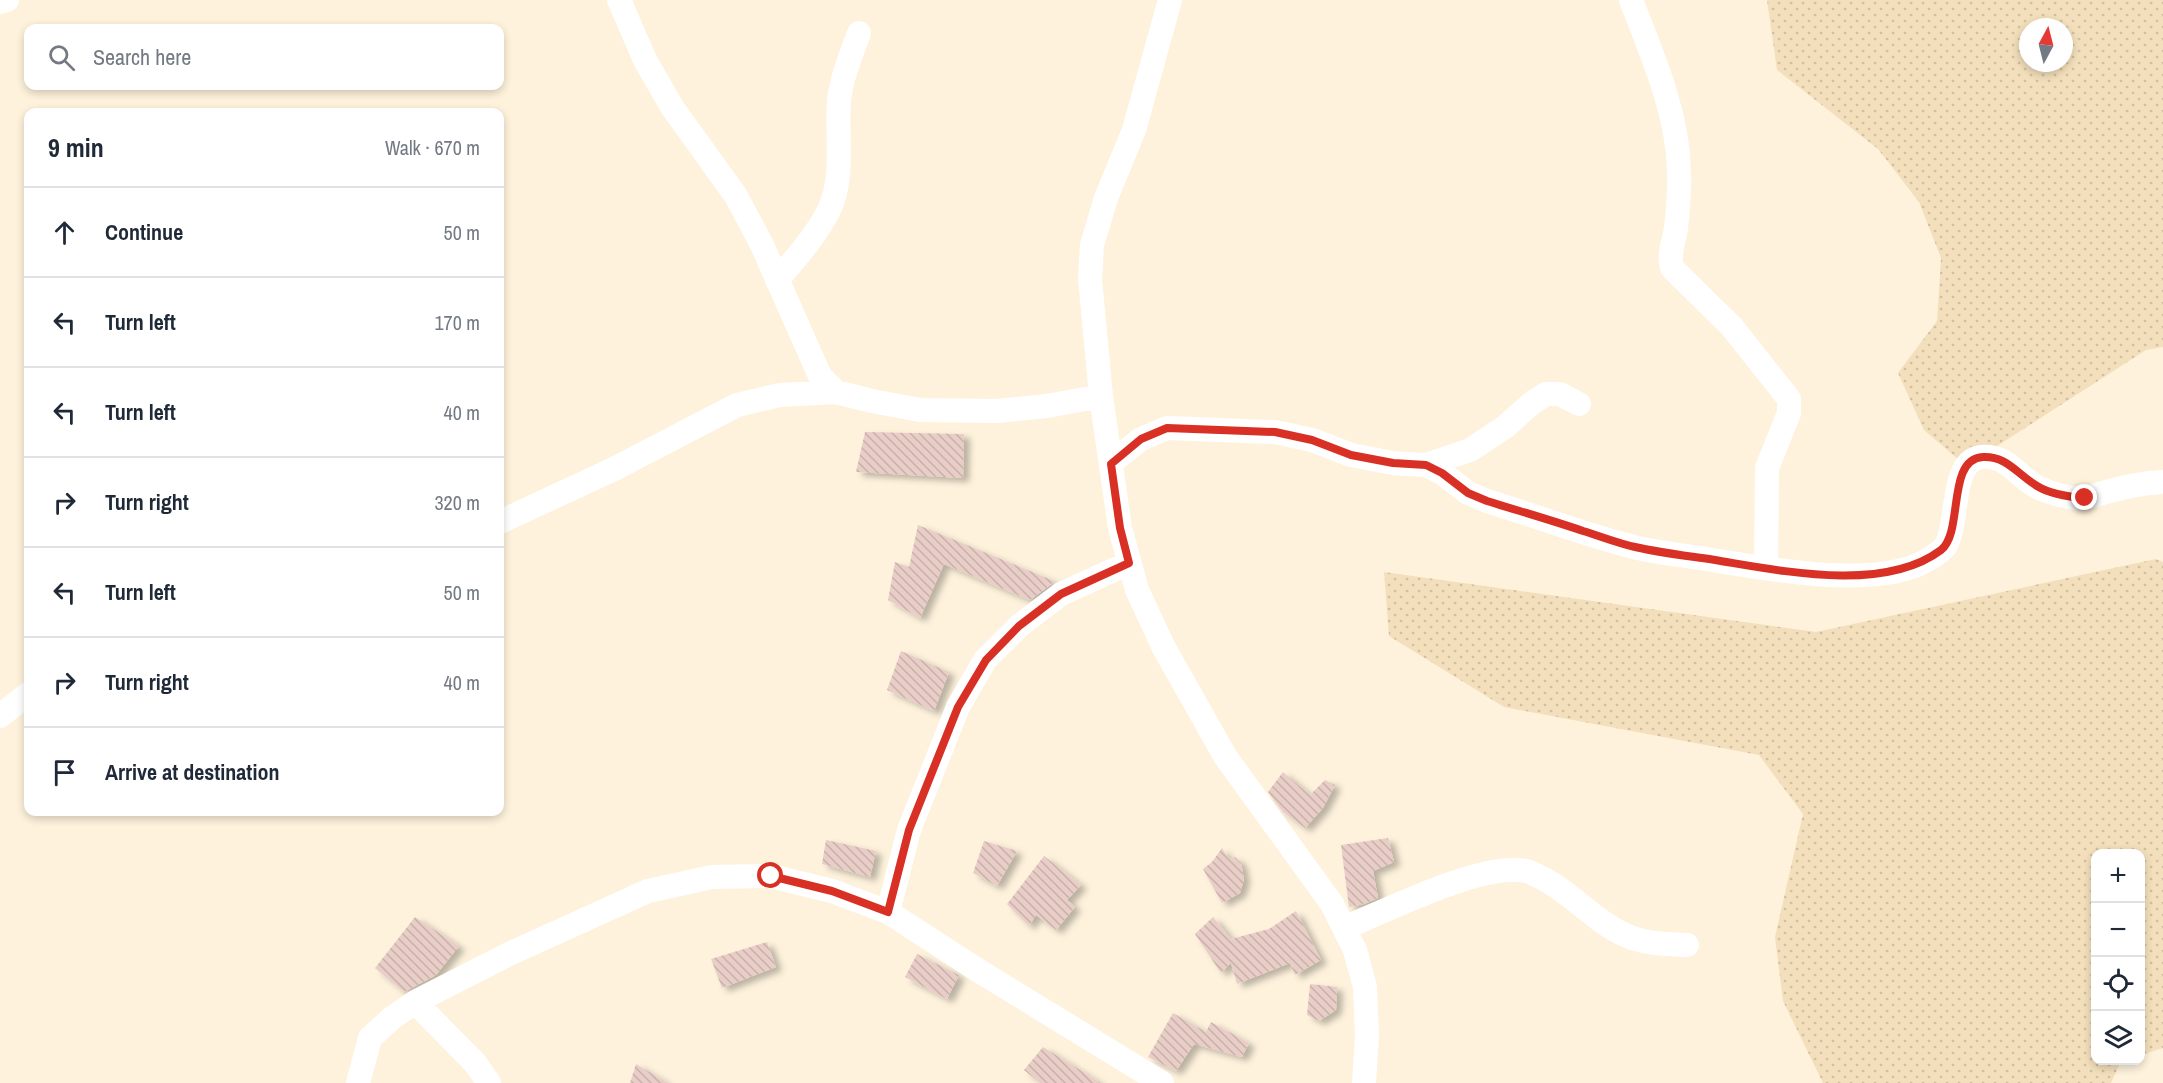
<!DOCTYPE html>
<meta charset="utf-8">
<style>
:root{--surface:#fff;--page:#f6f6f7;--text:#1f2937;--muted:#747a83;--line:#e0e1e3}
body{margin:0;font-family:"Archivo Narrow",sans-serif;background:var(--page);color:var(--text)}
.controls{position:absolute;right:18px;bottom:18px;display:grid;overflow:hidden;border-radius:12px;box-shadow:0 3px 9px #0003}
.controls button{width:54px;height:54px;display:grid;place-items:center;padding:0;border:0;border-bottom:2px solid var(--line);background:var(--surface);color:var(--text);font:30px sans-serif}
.compass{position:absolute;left:2019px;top:18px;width:54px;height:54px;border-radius:50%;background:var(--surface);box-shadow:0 3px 9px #0003;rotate:7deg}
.stop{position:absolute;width:18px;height:18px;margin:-14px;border:4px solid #d93025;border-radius:50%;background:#fff}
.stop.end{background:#d93025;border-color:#fff;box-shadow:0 2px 6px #0008}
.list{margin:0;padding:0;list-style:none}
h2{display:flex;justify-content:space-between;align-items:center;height:78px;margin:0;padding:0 24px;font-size:26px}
h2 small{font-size:20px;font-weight:400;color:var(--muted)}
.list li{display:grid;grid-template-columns:39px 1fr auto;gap:18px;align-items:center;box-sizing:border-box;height:90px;padding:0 24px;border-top:2px solid var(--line)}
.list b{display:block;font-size:22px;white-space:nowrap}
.list em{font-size:20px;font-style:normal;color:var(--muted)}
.icon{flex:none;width:33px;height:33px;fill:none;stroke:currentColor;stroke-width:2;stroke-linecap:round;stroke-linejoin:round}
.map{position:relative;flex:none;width:2163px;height:1083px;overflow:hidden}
.search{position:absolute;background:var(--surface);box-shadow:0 3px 9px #0003;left:24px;top:24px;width:480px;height:66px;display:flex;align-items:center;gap:15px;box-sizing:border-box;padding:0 21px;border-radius:12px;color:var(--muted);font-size:22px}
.panel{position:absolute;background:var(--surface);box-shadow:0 3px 9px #0003;left:24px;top:108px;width:480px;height:708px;border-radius:12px}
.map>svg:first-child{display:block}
.grass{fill:url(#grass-dots);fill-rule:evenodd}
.building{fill:url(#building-back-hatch);filter:url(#shadow)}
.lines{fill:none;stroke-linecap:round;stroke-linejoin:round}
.minor{stroke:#fff;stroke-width:24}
.route{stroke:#d93025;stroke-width:8}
</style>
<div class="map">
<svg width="2163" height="1083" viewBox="0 0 2163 1083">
<defs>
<pattern id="grass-dots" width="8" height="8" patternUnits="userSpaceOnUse" patternTransform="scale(1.5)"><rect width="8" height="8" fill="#f3dfbb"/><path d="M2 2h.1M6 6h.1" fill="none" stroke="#d0bfa0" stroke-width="1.8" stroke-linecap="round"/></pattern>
<pattern id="building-back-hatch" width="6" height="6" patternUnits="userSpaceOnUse" patternTransform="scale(1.5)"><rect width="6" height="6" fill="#e9cec8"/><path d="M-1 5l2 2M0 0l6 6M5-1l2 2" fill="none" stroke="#c8b1ab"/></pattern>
<filter id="shadow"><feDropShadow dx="6" dy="4" stdDeviation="3" flood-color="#0004"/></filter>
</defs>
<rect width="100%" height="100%" fill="#fef2dc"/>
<path class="grass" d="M1767,0H2163V347L2146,350L1966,466L1924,430L1898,373L1937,321L1941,258L1919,202L1878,149L1777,70ZM2028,27H2064V63H2028Z
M2156,559L2163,562V1048L2141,1055L2140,854H2096V1060L2121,1061L2111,1083H1823L1783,1001L1775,937L1803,814L1759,755L1504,707L1389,636L1384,572L1816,632Z"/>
<path class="building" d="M865,432L964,434L963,478L856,472Z
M918,525L1054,581V582L1030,600L944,564L920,618L888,600L895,562L909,567Z
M901,651L949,672L934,711L887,690Z
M1283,772L1310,795L1325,780L1335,785L1323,808L1305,828L1283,812L1268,792Z
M1388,838L1394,862L1373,871L1378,898L1364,904L1349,907L1341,845Z
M826,840L876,851L870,877L822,864Z
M984,841L1017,851L997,886L973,873Z
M1222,848L1229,859L1235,857L1241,863L1244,879L1240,893L1222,903L1203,869L1212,862Z
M1044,856L1081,885L1067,900L1075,907L1056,930L1036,915L1029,926L1007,904Z
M1296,911L1321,960L1295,975L1290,963L1237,984L1231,963L1221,973L1195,934L1213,917L1231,939L1269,929Z
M415,917L459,946L436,975L404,992L375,968Z
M767,942L776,967L722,988L711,959Z
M917,954L959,975L947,999L905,977Z
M1310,984L1337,987L1336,1010L1319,1021L1307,1015Z
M1173,1013L1206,1032L1211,1022L1249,1043L1242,1057L1194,1044L1176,1071L1148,1057Z
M1043,1047L1101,1083H1040L1024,1070Z
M636,1064L668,1083H630Z"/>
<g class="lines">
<path class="minor" d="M619,0L645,60L672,107L736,196L762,245L820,376L836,392
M1170,0L1134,130L1106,198L1092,245L1090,279L1101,396L1120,528L1137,590L1164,648L1225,756L1332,904L1355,950L1365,987L1367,1036L1364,1083
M1631,0C1652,55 1678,112 1679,172C1680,190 1678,210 1676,228C1674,242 1668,254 1672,268L1732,327L1789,399V413L1767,468L1766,568
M0,2L7,0
M777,280C796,258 816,236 829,210C845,176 836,135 839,100C842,76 851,55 859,33
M1111,463L1141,439L1167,428L1275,432L1312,440L1351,455L1393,463L1426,465L1442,473L1468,493L1487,501C1536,516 1585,535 1634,547C1658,553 1682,555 1706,559C1762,568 1879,591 1929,559C1934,556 1943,550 1946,545C1959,523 1950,461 1981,457C2008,454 2018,478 2039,488C2051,493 2070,499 2083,498C2092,497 2101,493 2110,491C2128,486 2144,483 2163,482
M1426,465L1470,450L1505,427L1533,402L1546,394H1560L1579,404
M500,522L614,469L737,405L780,395L836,392L872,401L920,410L996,411L1047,406L1101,396
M0,716L28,694
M888,912L909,830L958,707L985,660L1019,626L1061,594L1129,563
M1344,928C1388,910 1482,862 1526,871C1531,872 1537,876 1542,878C1572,893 1594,921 1625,935C1644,944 1666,944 1687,945
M415,1002L475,1063L489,1083
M358,1083L370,1038L392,1018L415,1002L511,953L648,891L712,877L771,876L832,891L888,912L976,969L1162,1083"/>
</g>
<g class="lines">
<path class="route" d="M771,876L832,891L888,912L909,830L958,707L986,660L1019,626L1061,594L1129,563L1120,528L1111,464L1141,439L1167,428L1275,432L1312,440L1351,455L1393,463L1426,465L1442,473L1468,493L1487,501C1519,511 1551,520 1583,531C1600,536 1617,543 1635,547C1661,553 1689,556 1715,560C1782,571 1884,593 1941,550C1964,532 1946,459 1983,457C2007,456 2017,474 2037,486C2050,494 2070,497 2085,498"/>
</g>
</svg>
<div class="controls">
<button>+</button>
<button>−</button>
<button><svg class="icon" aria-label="locate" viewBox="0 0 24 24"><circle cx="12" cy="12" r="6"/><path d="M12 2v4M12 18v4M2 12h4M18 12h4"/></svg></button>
<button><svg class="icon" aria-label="layers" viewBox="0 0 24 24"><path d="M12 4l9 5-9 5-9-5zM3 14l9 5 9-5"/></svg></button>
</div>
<svg class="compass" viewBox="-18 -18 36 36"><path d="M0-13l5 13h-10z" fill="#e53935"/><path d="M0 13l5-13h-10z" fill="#747a83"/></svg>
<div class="stop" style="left:771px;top:876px"></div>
<div class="stop end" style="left:2085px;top:498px"></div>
<div class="search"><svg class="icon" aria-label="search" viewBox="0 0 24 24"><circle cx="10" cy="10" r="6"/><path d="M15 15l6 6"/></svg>Search here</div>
<section class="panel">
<h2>9 min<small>Walk · 670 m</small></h2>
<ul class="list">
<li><svg class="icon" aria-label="ahead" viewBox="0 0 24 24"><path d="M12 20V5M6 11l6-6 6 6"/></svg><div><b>Continue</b></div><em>50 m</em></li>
<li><svg class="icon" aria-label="left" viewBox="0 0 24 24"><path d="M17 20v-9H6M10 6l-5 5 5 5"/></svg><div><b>Turn left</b></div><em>170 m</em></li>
<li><svg class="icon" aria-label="left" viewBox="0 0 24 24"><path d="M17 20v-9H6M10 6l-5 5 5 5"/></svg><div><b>Turn left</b></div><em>40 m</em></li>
<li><svg class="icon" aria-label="right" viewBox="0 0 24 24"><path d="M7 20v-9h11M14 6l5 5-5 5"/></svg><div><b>Turn right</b></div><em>320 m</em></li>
<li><svg class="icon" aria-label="left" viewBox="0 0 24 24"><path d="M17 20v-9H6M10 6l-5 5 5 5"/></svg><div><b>Turn left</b></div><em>50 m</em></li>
<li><svg class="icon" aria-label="right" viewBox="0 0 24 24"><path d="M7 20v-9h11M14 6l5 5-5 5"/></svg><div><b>Turn right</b></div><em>40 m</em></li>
<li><svg class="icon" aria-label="arrive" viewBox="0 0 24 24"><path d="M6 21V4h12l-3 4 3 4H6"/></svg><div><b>Arrive at destination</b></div></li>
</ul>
</section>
</div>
